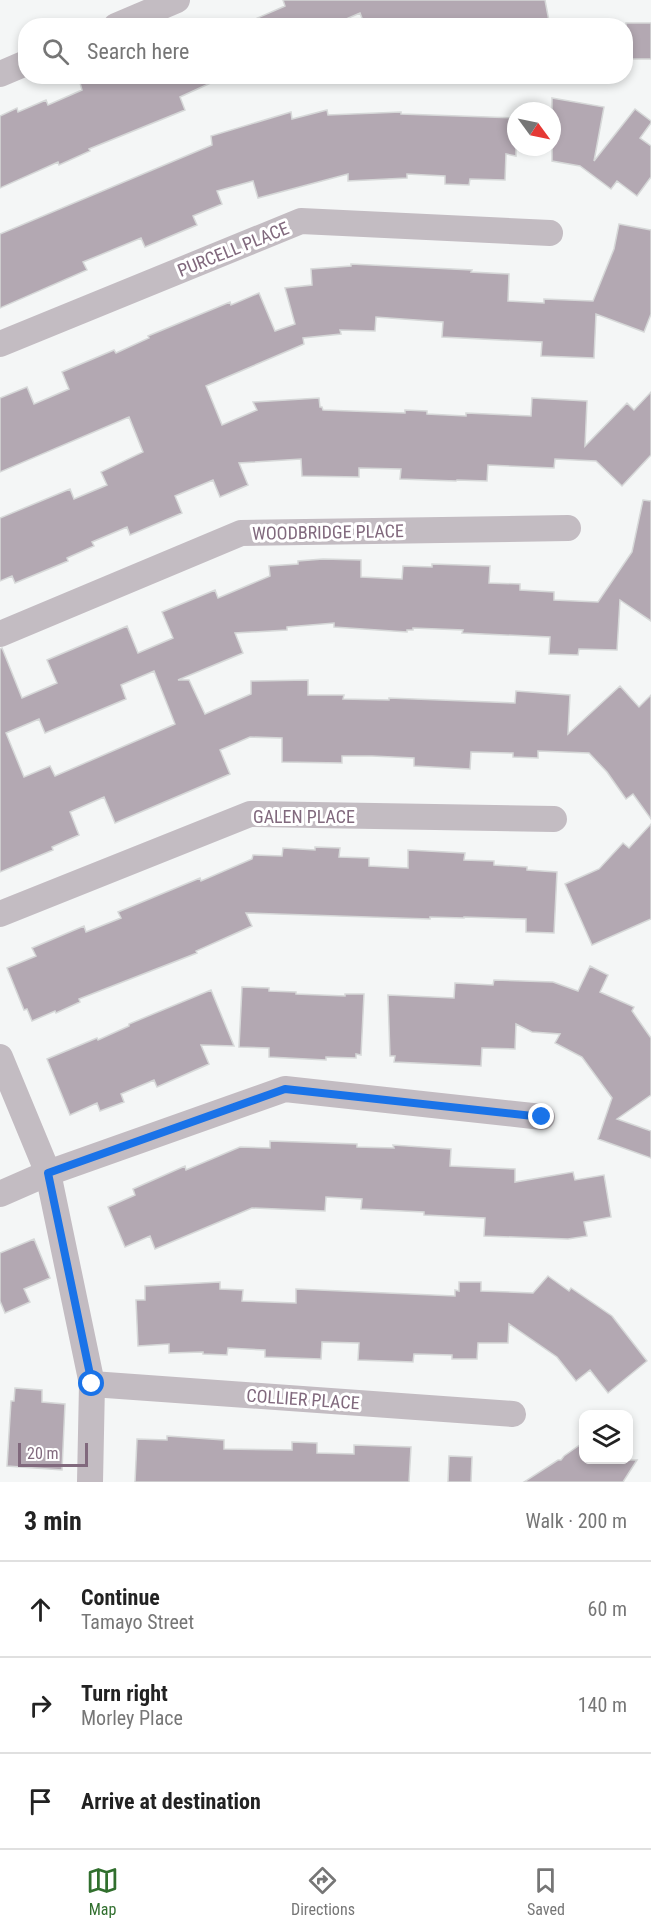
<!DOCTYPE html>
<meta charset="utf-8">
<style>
:root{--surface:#fff;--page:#f6f6f6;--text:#222;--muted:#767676;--line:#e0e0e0;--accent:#316f2e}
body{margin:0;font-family:"Roboto Condensed",sans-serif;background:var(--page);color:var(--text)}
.controls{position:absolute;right:18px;bottom:18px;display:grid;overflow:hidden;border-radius:12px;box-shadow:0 3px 9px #0003}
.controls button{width:54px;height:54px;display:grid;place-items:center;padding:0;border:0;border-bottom:2px solid var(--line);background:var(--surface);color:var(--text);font:30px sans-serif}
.compass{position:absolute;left:507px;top:102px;width:54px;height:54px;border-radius:50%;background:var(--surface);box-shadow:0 3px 9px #0003;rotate:123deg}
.scale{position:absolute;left:18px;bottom:15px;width:70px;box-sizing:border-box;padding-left:6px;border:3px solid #81697d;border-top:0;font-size:16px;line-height:21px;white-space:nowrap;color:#81697d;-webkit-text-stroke:4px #fff;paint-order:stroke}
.stop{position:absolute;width:18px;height:18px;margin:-14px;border:4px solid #1a73e8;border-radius:50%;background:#fff}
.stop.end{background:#1a73e8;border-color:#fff;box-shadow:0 2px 6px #0008}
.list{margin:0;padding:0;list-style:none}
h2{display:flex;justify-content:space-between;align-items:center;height:78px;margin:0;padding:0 24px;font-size:26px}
h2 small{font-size:20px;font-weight:400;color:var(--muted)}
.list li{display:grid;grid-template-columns:39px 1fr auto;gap:18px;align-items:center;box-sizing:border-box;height:96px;padding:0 24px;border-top:2px solid var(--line)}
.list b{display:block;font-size:22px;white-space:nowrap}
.list p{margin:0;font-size:20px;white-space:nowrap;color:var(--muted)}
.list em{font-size:20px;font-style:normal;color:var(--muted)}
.icon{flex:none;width:33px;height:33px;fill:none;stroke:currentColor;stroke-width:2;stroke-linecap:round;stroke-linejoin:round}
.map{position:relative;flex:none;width:651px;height:1482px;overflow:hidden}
.search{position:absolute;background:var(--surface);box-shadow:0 3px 9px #0003;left:18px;right:18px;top:18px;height:66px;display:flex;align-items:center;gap:15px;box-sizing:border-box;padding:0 21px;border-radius:24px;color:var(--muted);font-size:22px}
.sheet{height:366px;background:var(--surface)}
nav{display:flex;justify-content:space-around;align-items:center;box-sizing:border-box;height:84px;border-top:2px solid var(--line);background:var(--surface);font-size:16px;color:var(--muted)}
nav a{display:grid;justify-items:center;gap:3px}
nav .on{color:var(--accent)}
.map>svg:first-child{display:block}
.building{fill:#b3a8b2;stroke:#d6d8d8;stroke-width:1.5;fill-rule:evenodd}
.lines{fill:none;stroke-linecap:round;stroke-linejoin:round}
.street{stroke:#c3bcc2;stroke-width:26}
.route{stroke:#1a73e8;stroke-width:8}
.labels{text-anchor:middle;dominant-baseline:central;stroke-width:6;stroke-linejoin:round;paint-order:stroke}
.street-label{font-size:18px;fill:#81697d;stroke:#fff}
</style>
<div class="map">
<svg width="651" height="1482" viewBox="0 0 651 1482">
<rect width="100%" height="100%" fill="#f4f6f6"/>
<path class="building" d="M283,0H545L549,21L525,26H494L493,19L454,26H365L360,13L330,26H239L285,6Z
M626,23H651V59H626Z
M96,76H226L180,97L185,110L89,149L90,151L59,165L58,162L0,188V116L17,108L18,112L46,100L48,105L82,90L80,83Z
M552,98L604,107L594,161L635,109L651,121V123L640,138L651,146V177L637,196L617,181L611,189L580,166L552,161Z
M327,110L328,115L401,112V114L516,118V156L506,154L505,180L470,179L469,185L445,184V176L407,174V178L348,181V174L258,198L253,181L217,191L222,204L193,216L197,225L145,247L141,238L83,262L87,270L0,308V234L212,145L211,136L291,112L292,119Z
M619,224L651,230V314L644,332L596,314L594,358L541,356L542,342L442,337L443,322L376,317L375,331L340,330L341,334L303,338L304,344L206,386L222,425L257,410L253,402L319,398L320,407H322L323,410L405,413V410L427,411V414L466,416V413L531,416L532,398L587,401L585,446L627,403L634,410L651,392V455L622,486L596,461L555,459L554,468L488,465L487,481L457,480L456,481L400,479L401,469L359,468V477L302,476L301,459L239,463L248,485L220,497L213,480L175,496L182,513L130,535L127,527L92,542L94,546L67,558L68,561L15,583L12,576L0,581V518L70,489L74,499L107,485L101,472L143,452L129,417L0,472V398L27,387L34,404L69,389L62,372L114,350L116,353L149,338L148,336L230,302L231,305L259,293L275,331L295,324L285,288L312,285L311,269L351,266V264L472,270L471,272L509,274L508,301L544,303V299L593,301L614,249Z
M643,500L651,501V621L620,600L617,650L579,649L578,655L549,654L550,637L462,633L463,630L413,628V630H407V632L334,627V623L287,627V630L235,633L243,653L178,680H189L205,714L251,694V681L308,680V695H344L343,699L389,700V698L515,703L516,691L570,695L568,734L620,686L639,707L651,695V819L633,794L626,799L607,772L589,753L538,751V758L513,757V753L471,752L470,769L414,766V758L372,756H342V763L282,762V738L250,737L220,750L230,774L115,823L104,797L70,812L79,835L52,847L53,850L0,872V649L2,648L22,698L57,683L47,660L127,626L138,653L173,638L162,612L215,590L218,598L270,576L269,566L298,564V561L323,559L361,560V577L402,579L403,566L432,567V564L490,566L489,583L520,584V590L554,592V600L598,602L632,552ZM154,671L175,724L55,776L50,766L24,777L6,733L39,719L45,733L126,699L121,685Z
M651,824V919L592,945L565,884L599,869L623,843L629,848Z
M315,847L340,848L339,857L369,858V866L408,868V850L465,853L464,860L494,861V865L527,867V870L557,872L554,933L526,932V919L464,917V918L430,917V919L246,913L252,926L196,951L197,953L79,999L80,1002L56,1013L55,1011L32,1021L27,1009L24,1010L7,968L36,956L32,948L84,926L86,932L121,918L118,912L200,878L201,881L252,859L253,855L282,856L283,848L315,850Z
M590,966L608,975L600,992L634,1007L632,1011L651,1038V1095L617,1119L651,1131V1158L598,1139L612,1098L582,1057L555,1043L560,1034L532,1032L516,1024L515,1049L482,1048L481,1066L394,1062L395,1056H390L388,995L454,998L455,983L493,985L494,980L553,982L578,991Z
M242,987L269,988V991L296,992V994L345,996V994H364L361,1055L356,1054V1058L326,1057V1060L269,1057V1048L239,1047Z
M211,990L234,1046L201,1045L209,1064L157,1087L154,1080L121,1094L124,1102L100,1111L97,1103L70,1115L47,1059L97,1038L98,1040L129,1026V1024Z
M270,1141L357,1144V1147L394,1148L393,1145L451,1149L450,1166L515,1169V1182L573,1172L575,1180L604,1175L611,1217L584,1222L587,1236L568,1239L484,1236L485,1218L424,1215V1212L361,1209L362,1199L326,1197L325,1211L252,1208L155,1249L150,1236L125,1247L108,1207L135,1195L133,1189L185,1166L186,1170L240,1147L270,1148Z
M34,1239L50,1278L24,1289L30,1302L5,1313L0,1301V1253Z
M548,1276L569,1291L571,1288L612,1316L647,1361L608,1393L590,1370L576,1381L557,1357L509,1324L508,1343H478L477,1359H452V1355L414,1354L413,1362L358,1360L359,1343L322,1342L321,1359L265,1357V1350L228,1348L227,1355L203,1354V1352L169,1353V1344L138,1346L136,1300H145V1286L220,1282V1289L243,1290L242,1301L296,1303V1289L455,1296V1290L459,1291V1282H481V1291L533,1293Z
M15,1388L42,1390V1402L65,1404L62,1470L7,1466L11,1401H14Z
M167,1436L224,1440V1449L292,1450V1442L317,1443V1453L354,1454V1445L411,1447L409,1482H135L137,1439L167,1440Z
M584,1442V1460H637L623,1482H524L558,1460H561L564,1456Z
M449,1456L472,1457L471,1482H448Z"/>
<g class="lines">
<path class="street" d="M116,26L177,0
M0,74L26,63
M0,344L301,221L550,233
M0,634L241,533L568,528
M0,914L250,814L554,819
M0,1057L48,1173L92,1384L90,1482
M0,1194L48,1173L285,1089L542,1117
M92,1384L513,1414"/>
</g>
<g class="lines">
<path class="route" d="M92,1384L48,1173L285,1089L542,1117"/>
</g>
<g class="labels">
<g class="street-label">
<text transform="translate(233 249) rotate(-22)">PURCELL PLACE</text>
<text transform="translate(328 532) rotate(-1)">WOODBRIDGE PLACE</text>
<text x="304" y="816">GALEN PLACE</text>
<text transform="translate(303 1399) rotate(4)">COLLIER PLACE</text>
</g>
</g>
</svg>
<div class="controls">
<button><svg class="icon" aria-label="layers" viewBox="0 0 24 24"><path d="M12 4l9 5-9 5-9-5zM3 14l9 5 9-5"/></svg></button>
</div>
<svg class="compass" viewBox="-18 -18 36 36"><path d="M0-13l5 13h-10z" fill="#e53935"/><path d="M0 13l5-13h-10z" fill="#767676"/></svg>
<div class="scale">20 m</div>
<div class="stop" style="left:92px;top:1384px"></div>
<div class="stop end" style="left:542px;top:1117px"></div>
<div class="search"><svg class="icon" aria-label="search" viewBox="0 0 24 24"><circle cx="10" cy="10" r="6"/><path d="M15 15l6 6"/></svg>Search here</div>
</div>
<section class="sheet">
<h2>3 min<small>Walk · 200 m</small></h2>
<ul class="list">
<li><svg class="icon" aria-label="ahead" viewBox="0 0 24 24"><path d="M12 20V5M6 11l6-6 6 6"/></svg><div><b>Continue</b><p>Tamayo Street</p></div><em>60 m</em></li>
<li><svg class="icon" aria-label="right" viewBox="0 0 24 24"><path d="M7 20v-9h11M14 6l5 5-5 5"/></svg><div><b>Turn right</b><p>Morley Place</p></div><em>140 m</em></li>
<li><svg class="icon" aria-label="arrive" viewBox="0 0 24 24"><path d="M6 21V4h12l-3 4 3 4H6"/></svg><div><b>Arrive at destination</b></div></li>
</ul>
</section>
<nav>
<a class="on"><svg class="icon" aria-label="map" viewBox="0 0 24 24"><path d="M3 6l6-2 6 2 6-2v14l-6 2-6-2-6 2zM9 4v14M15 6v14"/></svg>Map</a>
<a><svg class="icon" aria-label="directions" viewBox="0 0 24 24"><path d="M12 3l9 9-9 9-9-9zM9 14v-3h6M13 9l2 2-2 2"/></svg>Directions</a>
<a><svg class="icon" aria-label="saved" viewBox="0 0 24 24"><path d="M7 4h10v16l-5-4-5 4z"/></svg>Saved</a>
</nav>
